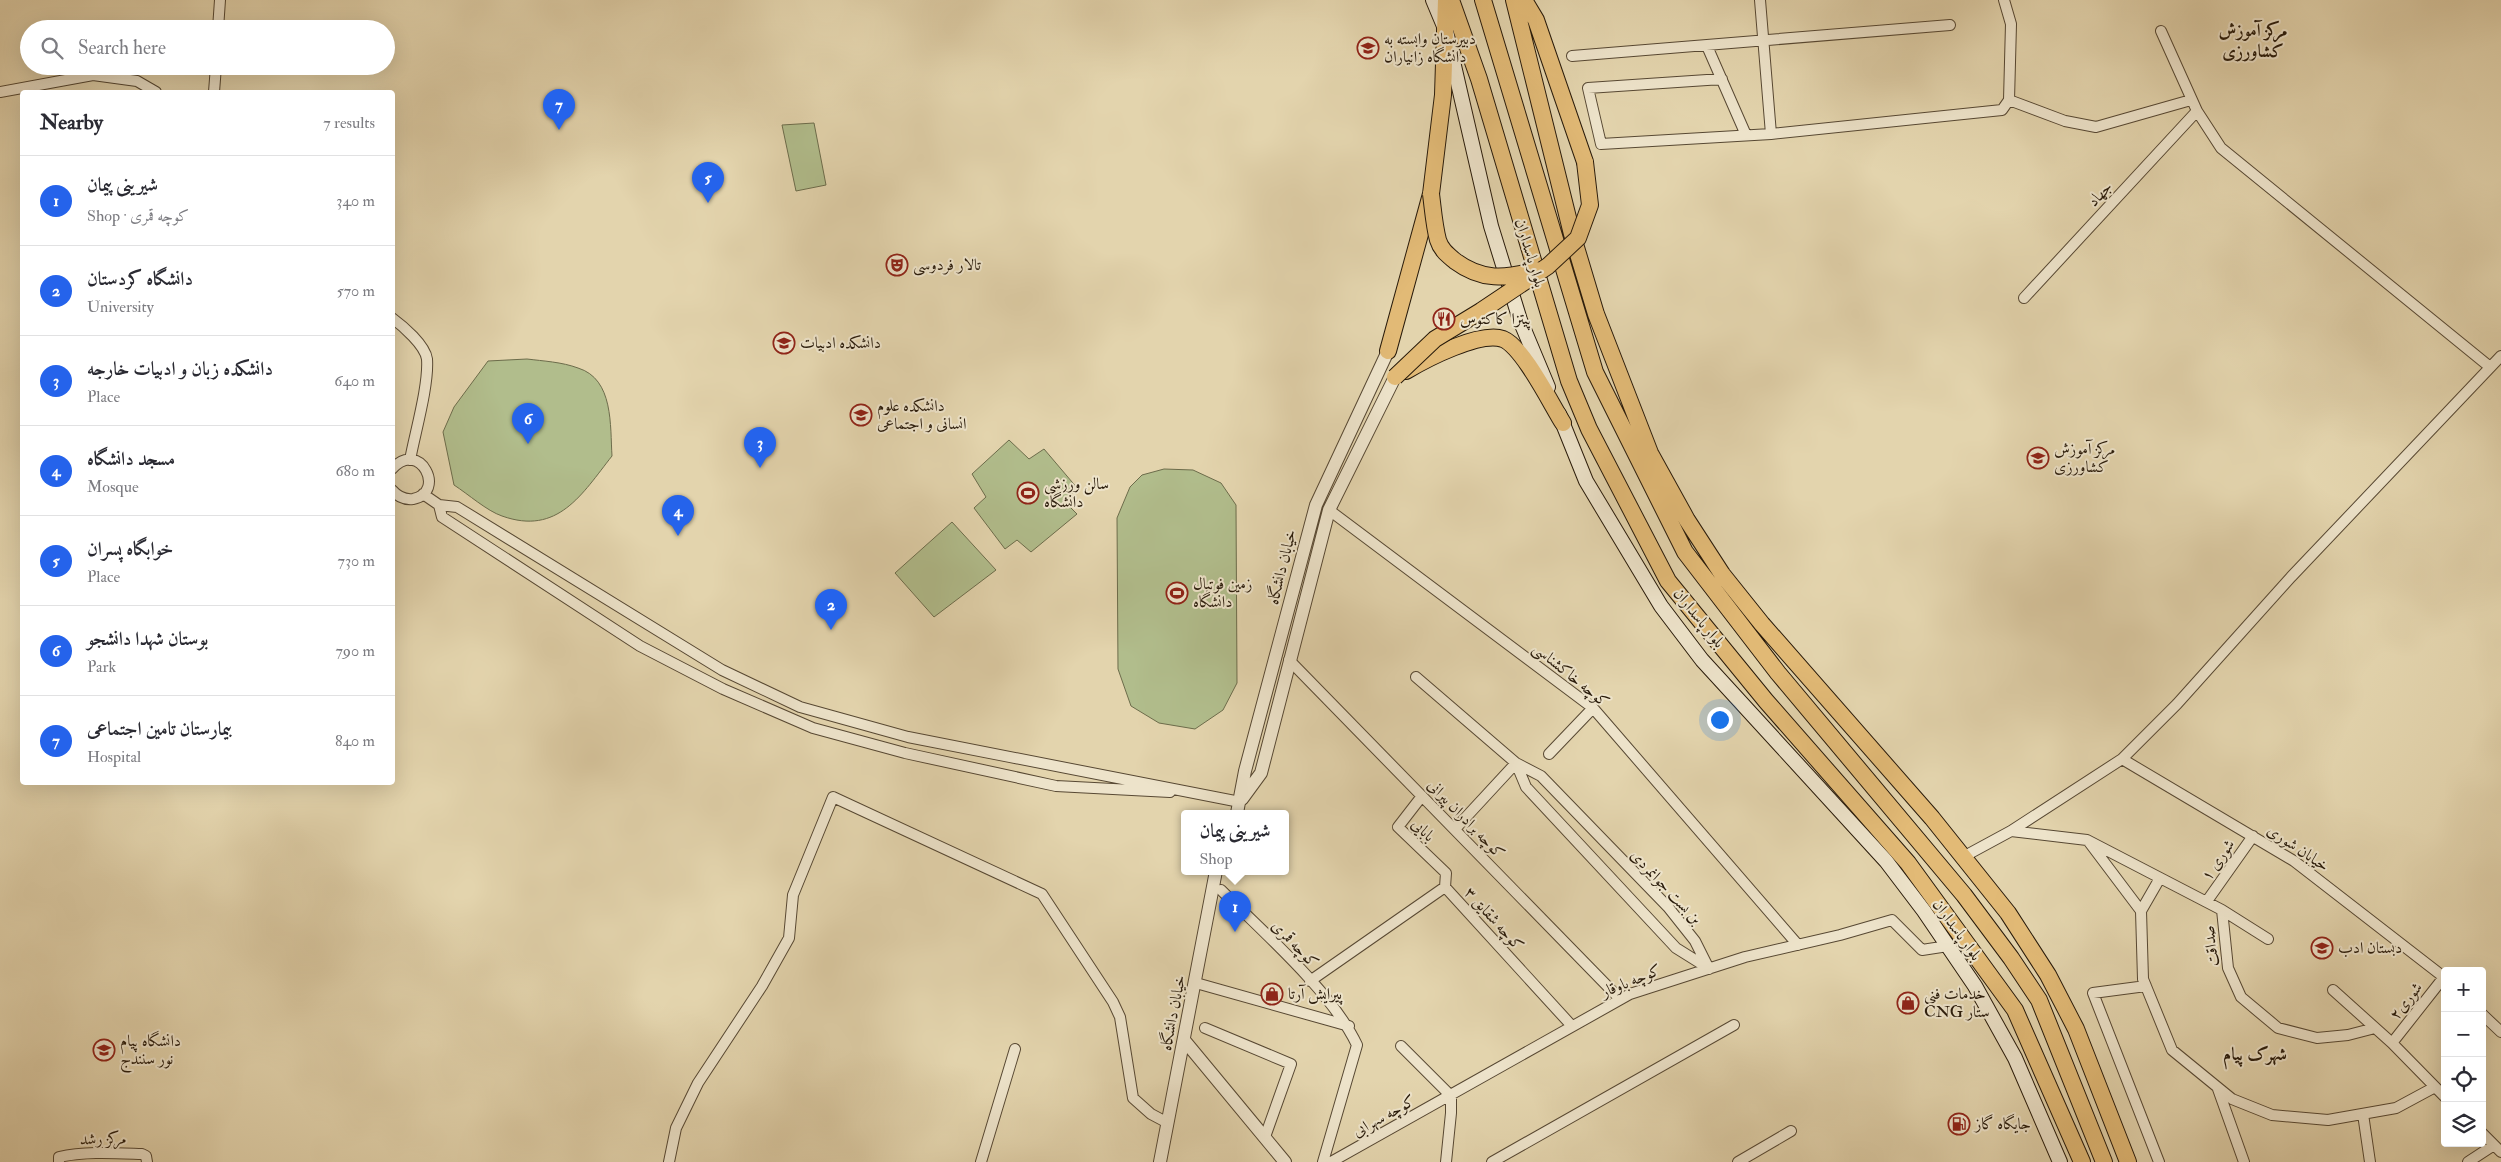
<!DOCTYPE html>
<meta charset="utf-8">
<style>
:root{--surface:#fff;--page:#f7f7f7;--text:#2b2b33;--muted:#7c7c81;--line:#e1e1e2;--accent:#2563eb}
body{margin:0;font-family:"IM FELL Double Pica",Amiri,serif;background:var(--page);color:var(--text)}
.controls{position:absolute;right:15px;bottom:15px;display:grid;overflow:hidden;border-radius:5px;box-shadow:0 5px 20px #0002}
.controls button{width:45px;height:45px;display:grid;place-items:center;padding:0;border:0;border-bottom:1px solid var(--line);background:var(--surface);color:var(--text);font:25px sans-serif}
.you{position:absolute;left:1719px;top:719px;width:18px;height:18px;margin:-12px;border:4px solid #fff;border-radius:50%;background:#1a73e8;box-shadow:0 0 0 8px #1a73e833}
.badge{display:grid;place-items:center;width:32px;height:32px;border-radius:50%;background:var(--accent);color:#fff;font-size:16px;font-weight:700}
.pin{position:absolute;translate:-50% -41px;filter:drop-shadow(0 1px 2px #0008)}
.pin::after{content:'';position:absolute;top:26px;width:18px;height:15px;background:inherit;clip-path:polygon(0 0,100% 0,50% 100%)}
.popup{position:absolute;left:1181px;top:810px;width:108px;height:65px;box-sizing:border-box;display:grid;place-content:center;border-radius:5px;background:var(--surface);filter:drop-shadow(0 1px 4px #0005);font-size:16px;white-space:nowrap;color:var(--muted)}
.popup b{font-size:19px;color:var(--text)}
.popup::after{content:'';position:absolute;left:50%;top:100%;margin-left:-10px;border:10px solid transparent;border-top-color:var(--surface)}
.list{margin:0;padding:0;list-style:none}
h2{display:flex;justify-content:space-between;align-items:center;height:65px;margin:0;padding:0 20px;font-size:21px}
h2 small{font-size:16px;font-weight:400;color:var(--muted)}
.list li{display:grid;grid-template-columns:32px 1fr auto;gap:15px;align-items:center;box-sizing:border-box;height:90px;padding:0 20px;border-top:1px solid var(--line)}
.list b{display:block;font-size:19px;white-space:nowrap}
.list p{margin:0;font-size:16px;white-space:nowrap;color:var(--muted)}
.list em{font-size:16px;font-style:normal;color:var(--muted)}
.icon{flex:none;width:28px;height:28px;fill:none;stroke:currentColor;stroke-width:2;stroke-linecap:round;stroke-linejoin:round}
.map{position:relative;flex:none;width:2501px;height:1162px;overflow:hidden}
.search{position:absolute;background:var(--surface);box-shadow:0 5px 20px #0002;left:20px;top:20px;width:375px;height:55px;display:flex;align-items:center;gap:12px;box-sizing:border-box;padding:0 18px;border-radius:28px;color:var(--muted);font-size:19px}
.panel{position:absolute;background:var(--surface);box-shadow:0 5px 20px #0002;left:20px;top:90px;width:375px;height:695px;border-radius:5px}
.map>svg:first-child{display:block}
.green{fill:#b1bd8c;stroke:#6c6c4b}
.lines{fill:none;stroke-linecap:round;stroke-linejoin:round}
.minor-casing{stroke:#574833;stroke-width:12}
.tertiary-casing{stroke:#574833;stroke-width:14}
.secondary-casing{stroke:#281a0a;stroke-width:16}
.primary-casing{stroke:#281a0a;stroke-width:18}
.minor{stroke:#ede3ca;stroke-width:10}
.tertiary{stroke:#ede3ca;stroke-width:12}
.secondary{stroke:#ede3ca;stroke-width:14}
.primary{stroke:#e2ba76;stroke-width:16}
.primary-bridge-casing{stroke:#281a0a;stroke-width:18;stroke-linecap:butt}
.primary-bridge{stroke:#e2ba76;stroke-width:16}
.labels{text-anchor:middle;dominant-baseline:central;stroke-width:4;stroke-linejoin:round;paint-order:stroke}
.poi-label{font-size:16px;fill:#281a0a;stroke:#ede3ca;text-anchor:start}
.street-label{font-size:16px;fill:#281a0a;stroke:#ede3ca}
.neighbourhood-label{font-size:18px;font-weight:bold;fill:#281a0a;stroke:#ede3ca}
</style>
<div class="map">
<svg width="2501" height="1162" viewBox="0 0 2501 1162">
<rect width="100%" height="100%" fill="#e3d4ad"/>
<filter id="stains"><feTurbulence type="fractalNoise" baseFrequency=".004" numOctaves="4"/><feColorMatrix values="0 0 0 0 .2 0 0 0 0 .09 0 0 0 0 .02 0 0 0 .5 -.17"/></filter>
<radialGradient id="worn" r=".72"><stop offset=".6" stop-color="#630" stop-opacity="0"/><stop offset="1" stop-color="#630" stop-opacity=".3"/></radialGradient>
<path class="green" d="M814,123L826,185L796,191L782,125Z
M527,359C543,361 562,362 578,368C614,379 610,426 612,456C582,494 558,536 502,516C487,511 468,494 454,485L443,432L454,407L488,361Z
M1009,440L1029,459L1044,449L1078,489L1063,500L1077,514L1031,552L1017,540L1005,549L974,508L986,497L972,474Z
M1164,469L1193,470L1221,483L1236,505L1237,683L1223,710L1195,729L1159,723L1131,706L1118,669L1117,518L1130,487L1142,475Z
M952,522L996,570L934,617L895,573Z"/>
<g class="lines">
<g class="minor-casing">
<path id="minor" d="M1760,0L1771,134
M218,29L220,0
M2161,31L2197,111L2221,148L2490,367
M1707,46L1746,135
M1572,56L1950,25
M1722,79L1588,88L1601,144L1771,134L2002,110L2009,100L2011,24L2004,0
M0,92L93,75L137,81L156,92
M214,92L216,66
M2009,100L2065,121L2096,127L2191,100
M2024,298L2197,111
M392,318C403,326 425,345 427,359C429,385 415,433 410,460
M392,469C420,438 447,493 413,499C404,500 398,497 392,490
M423,494L439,505L457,507L722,670L800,707L908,737L1240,802
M439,505L442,517L640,646L723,689L813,728L905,753L1056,786L1170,792
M1329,510L1593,708L1798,945
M1289,660L1620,999
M1416,677L1516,763L1541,776L1668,907L1695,941L1709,969
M1549,754L1593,708
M2122,759L2294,861L2445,978
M1516,763L1526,787L1676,948L1708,968
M1422,796L1398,827L1446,873L1445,887
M1455,829L1516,763
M2011,831L2087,840L2222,910L2228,968L2241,997L2278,1028L2317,1038L2348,1035L2375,1028
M2089,842L2141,911
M1963,857L2011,831L2122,759L2177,704L2291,577L2501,356
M2160,878L2141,911L2143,979L2172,1050L2232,1099L2272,1115L2328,1120L2396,1108L2435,1087
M1221,890C1264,933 1332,992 1357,1045L1323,1162
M2207,901L2253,836
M2222,910L2268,939
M1310,981L1445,887L1571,1025
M1196,983L1349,1026
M2146,986L2093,993L2159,1162
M2333,990L2392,1043L2445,1097
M2482,1014L2501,1032
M1205,1028L1291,1064L1265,1137
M2392,1043L2444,977
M1401,1046L1451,1096
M2218,1089L2244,1162
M2363,1114L2370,1162
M2482,1133L2501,1152
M59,1162V1157C85,1151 115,1153 142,1154L146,1156L147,1162
M669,1162L676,1128L698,1083L762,986L789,938L793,895L833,797L1042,894L1113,1002L1120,1017L1133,1098L1151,1114L1168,1123
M981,1162L1015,1049
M1331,1162L1630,994L1745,957L1840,935L1892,920L1922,950L1948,946
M1446,1162L1451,1113V1096
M1492,1162L1734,1025
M1738,1162L1791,1131
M2468,1162L2494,1145"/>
</g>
<g class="tertiary-casing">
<path id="tertiary" d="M1242,799L1261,773L1329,510L1395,377
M1237,813L1245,771L1316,505L1388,351
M1184,1040L1285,1162
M1160,1162L1216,871"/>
</g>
<g class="secondary-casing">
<path id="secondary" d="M1433,0L1446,31L1491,226L1520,320L1548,387
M1559,414L1586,481L1661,606L1702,660L1886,861L1924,911L1975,986L2015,1058L2060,1162"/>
</g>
<g class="primary-casing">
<path id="primary" d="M1451,0L1479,79L1569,381L1589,429L1668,581L1766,701L1908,863L2015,1010L2082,1162
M1483,0L1595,372L1685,552L1778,673L1964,895L2011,958L2039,1000L2104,1162
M1514,0L1572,234L1596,314L1650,453L1687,520L1722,574L1762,624L1932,818L2008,913L2048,975L2076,1029L2128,1162
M1524,0L1536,20L1585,162
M1388,351L1431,194L1443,95L1446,0
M1406,371C1426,359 1480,331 1503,339C1523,347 1551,404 1563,423"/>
</g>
<use href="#minor" class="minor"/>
<use href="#tertiary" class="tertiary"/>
<use href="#secondary" class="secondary"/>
<use href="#primary" class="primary"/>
<g class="primary-bridge-casing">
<path id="primary-bridge" d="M1431,194C1433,209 1434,225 1438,240C1441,250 1448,255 1455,261C1482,281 1505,279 1536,270
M1395,377L1435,339L1481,311L1548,266L1578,238L1590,205L1585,162"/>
</g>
<use href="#primary-bridge" class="primary-bridge"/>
</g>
<defs>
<g id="school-ring" transform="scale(1.125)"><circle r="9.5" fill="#ede3ca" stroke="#8f2418" stroke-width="1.5"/><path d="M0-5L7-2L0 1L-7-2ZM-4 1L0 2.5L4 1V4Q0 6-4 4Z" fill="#8f2418"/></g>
<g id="theatre-ring" transform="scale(1.125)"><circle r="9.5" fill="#ede3ca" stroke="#8f2418" stroke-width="1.5"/><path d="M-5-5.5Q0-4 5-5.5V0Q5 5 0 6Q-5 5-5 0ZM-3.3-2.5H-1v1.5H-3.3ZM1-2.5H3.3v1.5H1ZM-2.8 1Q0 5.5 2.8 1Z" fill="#8f2418"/></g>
<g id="restaurant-ring" transform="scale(1.125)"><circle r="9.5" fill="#ede3ca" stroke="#8f2418" stroke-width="1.5"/><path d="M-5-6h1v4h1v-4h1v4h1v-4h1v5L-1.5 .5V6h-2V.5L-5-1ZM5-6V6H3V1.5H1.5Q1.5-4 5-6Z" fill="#8f2418"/></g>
<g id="university-ring" transform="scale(1.125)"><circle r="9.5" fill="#ede3ca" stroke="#8f2418" stroke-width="1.5"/><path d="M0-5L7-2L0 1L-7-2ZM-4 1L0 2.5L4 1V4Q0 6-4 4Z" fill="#8f2418"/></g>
<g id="stadium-ring" transform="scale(1.125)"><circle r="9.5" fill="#ede3ca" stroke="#8f2418" stroke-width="1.5"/><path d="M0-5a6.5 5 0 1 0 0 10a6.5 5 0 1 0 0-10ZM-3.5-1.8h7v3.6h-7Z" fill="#8f2418"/></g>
<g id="shop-ring" transform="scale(1.125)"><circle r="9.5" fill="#ede3ca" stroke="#8f2418" stroke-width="1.5"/><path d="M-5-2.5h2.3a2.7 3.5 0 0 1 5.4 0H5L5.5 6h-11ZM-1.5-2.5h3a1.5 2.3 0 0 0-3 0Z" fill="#8f2418"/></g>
<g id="fuel-ring" transform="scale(1.125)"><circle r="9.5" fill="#ede3ca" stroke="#8f2418" stroke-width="1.5"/><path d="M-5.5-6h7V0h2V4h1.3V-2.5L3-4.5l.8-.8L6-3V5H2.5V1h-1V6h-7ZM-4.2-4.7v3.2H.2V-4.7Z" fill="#8f2418"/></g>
</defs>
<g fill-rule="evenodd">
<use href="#school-ring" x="1368" y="48"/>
<use href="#theatre-ring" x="897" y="265"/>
<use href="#restaurant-ring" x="1444" y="319"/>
<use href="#university-ring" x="784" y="343"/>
<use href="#university-ring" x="861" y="415"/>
<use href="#university-ring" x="2038" y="458"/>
<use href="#stadium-ring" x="1028" y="493"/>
<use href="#stadium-ring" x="1177" y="593"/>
<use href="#school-ring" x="2322" y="948"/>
<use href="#shop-ring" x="1272" y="994"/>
<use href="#shop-ring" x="1908" y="1003"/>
<use href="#university-ring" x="104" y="1050"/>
<use href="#fuel-ring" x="1959" y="1124"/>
</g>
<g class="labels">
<g class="poi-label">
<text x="1384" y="39">دبیرستان وابسته به<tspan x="1384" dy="18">دانشگاه زانیاران</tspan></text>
<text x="913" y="265">تالار فردوسی</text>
<text x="1460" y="319">پیتزا کاکتوس</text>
<text x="800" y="343">دانشکده ادبیات</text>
<text x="877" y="406">دانشکده علوم<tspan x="877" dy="18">انسانی و اجتماعی</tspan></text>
<text x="2054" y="449">مرکز آموزش<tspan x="2054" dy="18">کشاورزی</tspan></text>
<text x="1044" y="484">سالن ورزشی<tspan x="1044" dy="18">دانشگاه</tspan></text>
<text x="1193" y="584">زمین فوتبال<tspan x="1193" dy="18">دانشگاه</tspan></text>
<text x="2338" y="948">دبستان ادب</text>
<text x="1288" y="994">پیرایش آرتا</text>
<text x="1924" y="994">خدمات فنی‌<tspan x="1924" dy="18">CNG ستار</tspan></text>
<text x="120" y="1041">دانشگاه پیام<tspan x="120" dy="18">نور سنندج</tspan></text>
<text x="1975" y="1124">جایگاه گاز</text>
</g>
<g class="street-label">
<text transform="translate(2100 194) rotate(-47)">جهاد</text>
<text transform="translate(1530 253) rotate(73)">بلوار پاسداران</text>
<text transform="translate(1282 567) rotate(-76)">خیابان دانشگاه</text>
<text transform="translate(1699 618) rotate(51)">بلوار پاسداران</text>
<text transform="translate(1571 675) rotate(39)">کوچه خاکشناسی</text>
<text transform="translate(1466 819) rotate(46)">کوچه برادران پیرانی</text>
<text transform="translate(1423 830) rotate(44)">بابایی</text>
<text transform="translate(2298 848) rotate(34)">خیابان شوری</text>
<text transform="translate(2218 860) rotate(-55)">شوری ۱</text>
<text transform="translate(1666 887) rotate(47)">بن بست جوانمردی</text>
<text transform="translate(1494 919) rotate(48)">کوچه شقایق ۳</text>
<text transform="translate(1957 930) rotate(54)">بلوار پاسداران</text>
<text transform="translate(1295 944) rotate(46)">کوچه قمری</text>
<text transform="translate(2211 946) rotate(-97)">صداقت</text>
<text transform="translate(1631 981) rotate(-22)">کوچه باوقار</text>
<text transform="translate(2406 1001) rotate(-52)">شوری۲</text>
<text transform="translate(1173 1013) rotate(-79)">خیابان دانشگاه</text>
<text transform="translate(1384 1116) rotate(-29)">کوچه سهرابی</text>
<text transform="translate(103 1139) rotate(-1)">مرکز رشد</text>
</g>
<g class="neighbourhood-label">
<text x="2253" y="30">مرکز آموزش<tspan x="2253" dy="21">کشاورزی</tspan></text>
<text x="2255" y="1054">شهرک پیام</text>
</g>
</g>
<rect width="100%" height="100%" filter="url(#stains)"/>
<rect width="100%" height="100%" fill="url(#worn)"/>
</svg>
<div class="controls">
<button>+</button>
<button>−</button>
<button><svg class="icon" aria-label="locate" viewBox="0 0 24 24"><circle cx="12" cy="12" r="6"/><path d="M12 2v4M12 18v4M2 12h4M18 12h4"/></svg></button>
<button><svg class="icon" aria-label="layers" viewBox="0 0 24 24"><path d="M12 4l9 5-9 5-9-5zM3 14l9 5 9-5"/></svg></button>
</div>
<div class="you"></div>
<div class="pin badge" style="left:1235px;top:932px">1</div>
<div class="popup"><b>شیرینی پیمان</b>Shop</div>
<div class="pin badge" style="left:831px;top:630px">2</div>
<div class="pin badge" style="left:760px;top:468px">3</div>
<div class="pin badge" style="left:678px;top:536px">4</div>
<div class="pin badge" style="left:708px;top:203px">5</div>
<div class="pin badge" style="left:528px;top:444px">6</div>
<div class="pin badge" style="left:559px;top:130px">7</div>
<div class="search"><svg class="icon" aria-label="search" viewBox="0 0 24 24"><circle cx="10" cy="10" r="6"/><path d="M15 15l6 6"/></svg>Search here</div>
<section class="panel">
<h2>Nearby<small>7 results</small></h2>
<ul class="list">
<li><span class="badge">1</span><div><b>شیرینی پیمان</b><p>Shop · کوچه قمری</p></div><em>340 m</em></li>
<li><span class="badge">2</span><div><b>دانشگاه کردستان</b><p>University</p></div><em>570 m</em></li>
<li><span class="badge">3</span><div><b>دانشکده زبان و ادبیات خارجه</b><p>Place</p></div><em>640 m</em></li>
<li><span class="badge">4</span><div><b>مسجد دانشگاه</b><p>Mosque</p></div><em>680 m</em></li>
<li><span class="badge">5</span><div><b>خوابگاه پسران</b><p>Place</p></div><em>730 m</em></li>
<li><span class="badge">6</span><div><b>بوستان شهدا دانشجو</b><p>Park</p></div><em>790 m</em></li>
<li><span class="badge">7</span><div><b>بیمارستان تامین اجتماعی</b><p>Hospital</p></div><em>840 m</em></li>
</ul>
</section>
</div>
